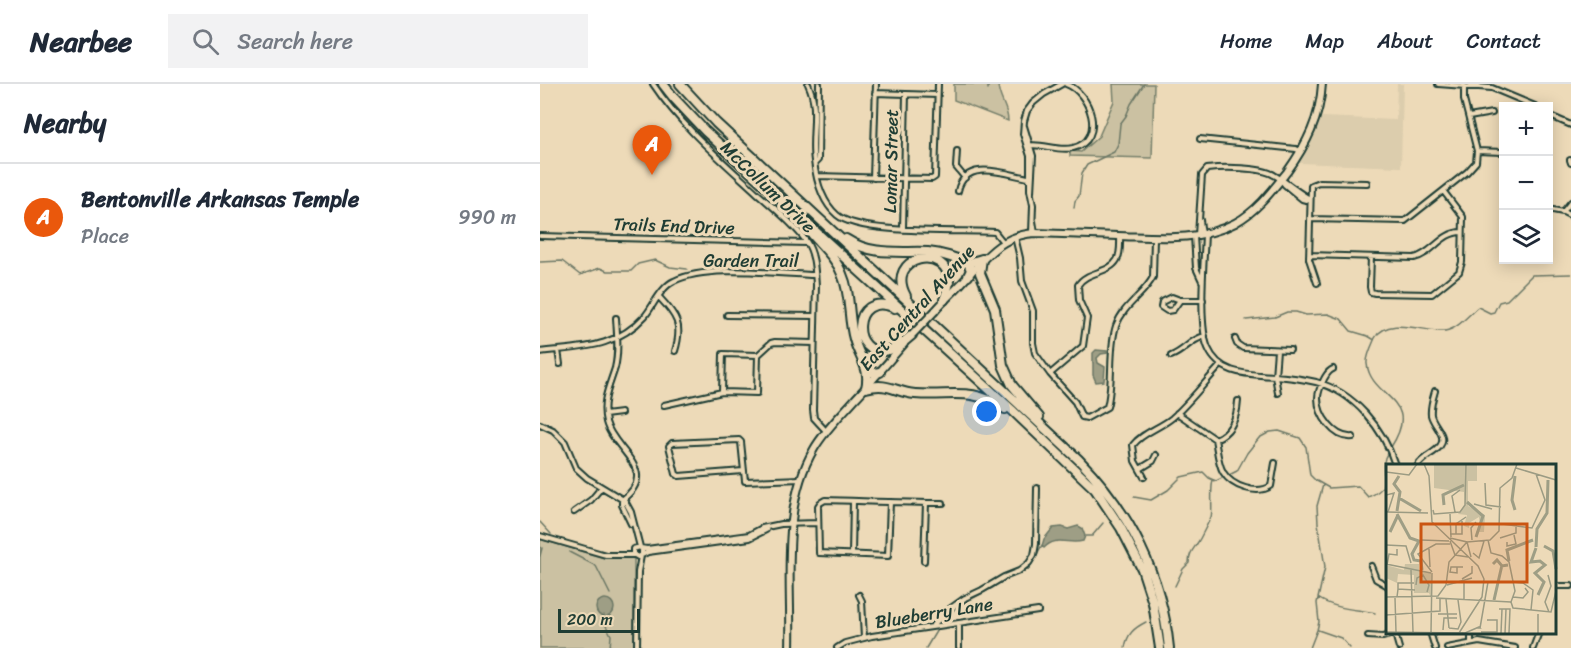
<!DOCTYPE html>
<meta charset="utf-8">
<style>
:root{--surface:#fff;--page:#f2f2f3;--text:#1f2937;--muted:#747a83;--line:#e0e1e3;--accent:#ea580c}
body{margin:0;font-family:Sriracha,sans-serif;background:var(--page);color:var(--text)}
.controls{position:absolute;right:18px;top:18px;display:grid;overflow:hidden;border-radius:0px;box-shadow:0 3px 15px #0003}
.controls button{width:54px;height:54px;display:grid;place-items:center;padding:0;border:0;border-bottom:2px solid var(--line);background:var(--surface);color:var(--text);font:30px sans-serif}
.scale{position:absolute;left:18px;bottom:15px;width:82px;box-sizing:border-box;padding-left:6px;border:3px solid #1f3d34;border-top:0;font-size:16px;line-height:21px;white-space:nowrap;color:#1f3d34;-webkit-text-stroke:4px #eddab8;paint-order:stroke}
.you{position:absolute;left:447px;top:328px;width:21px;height:21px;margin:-15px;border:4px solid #fff;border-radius:50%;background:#1a73e8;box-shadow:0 0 0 9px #1a73e833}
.badge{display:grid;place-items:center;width:39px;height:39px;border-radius:50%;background:var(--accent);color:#fff;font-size:20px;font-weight:700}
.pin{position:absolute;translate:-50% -50px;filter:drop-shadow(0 2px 3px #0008)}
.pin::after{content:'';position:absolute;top:32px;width:21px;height:18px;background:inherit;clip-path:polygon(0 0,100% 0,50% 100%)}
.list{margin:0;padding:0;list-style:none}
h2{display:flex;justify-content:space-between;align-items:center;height:78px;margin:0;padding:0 24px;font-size:26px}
h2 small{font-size:20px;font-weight:400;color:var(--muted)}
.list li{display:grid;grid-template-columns:39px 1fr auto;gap:18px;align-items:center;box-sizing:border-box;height:108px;padding:0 24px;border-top:2px solid var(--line)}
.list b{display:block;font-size:22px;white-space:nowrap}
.list p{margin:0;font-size:20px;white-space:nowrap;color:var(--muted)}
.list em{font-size:20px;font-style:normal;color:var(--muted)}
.icon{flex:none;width:33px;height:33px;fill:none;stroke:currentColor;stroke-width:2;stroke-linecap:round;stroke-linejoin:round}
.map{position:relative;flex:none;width:1031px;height:564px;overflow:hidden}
header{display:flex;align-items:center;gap:36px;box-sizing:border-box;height:84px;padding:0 30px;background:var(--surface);border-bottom:2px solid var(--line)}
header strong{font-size:28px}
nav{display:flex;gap:33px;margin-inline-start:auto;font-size:21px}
.search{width:420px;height:54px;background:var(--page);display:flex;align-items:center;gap:15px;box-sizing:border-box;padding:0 21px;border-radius:0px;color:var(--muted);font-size:22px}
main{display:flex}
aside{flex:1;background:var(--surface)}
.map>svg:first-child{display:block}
.built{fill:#dccdad}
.green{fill:#cbc1a2;stroke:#757f6b;stroke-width:1.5}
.water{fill:#9e9e85;stroke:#6b7765;stroke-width:1.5}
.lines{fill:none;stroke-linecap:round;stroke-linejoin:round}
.stream{stroke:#6b7765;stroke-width:1.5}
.minor-casing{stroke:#1f3d34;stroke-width:8}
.major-casing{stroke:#1f3d34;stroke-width:10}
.highway-casing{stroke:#1f3d34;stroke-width:12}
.minor{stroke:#eddab8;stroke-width:4}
.major{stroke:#eddab8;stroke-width:6}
.highway{stroke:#eddab8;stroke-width:8}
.major-bridge-casing{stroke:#1f3d34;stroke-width:10;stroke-linecap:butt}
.major-bridge{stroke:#eddab8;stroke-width:6}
.labels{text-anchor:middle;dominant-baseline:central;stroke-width:6;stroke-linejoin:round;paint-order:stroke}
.street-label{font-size:18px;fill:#1f3d34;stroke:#eddab8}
.inset-river{fill:none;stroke:#9e9e85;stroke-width:3}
.inset-road{fill:none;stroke:#9b9b83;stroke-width:1.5}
.view{fill:#ca5512;fill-opacity:0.15;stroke:#ca5512;stroke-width:3}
.inset-edge{fill:none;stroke:#1f3d34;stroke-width:3}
</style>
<header>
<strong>Nearbee</strong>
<div class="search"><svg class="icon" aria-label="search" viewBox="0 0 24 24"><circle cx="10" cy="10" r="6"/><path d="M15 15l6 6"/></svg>Search here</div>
<nav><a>Home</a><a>Map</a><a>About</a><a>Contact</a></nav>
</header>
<main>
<aside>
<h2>Nearby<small></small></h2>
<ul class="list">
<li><span class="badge">A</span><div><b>Bentonville Arkansas Temple</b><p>Place</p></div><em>990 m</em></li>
</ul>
</aside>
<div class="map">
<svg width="1031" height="564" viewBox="0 0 1031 564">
<rect width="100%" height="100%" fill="#eddab8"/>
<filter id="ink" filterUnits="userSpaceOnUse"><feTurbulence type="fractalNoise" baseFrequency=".0167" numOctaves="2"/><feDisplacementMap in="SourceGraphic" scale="12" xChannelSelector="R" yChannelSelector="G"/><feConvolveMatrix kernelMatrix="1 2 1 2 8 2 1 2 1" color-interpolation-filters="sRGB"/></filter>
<g filter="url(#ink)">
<path class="built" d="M857,0H863L861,83L758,79L769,62L782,33L856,36Z"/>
<path class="green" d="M414,0H458C458,14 468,23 468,37L414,16Z
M573,0H614L612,74L530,72V67L541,68L559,52L574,17Z
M0,455L64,474L88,472L94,475V564H0Z"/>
<path class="water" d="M556,266L567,267V269L561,270L557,274L558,279L565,283L564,297L556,298L553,291V269Z
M538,442L542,444L545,452L543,457C528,461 516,451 504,464L502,462L504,455L513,444L522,443L528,445Z
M56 524a9 9 0 1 1 18 0a9 9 0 1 1-18 0Z"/>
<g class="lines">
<path class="stream" d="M448,5V0
M534,124L535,117L539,112L542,89L547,81L574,68L578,60L580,40L586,32L591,20L604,0
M0,178L22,177L40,191L60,184L67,187H91L98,180L115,176L130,183L147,185
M706,236L735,233L747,228H756L766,231L788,230L801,235L811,247L828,252L833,255
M851,363C883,314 831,315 827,280C826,273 832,261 835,254C848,231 886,249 905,247C918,245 928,231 938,223L950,229L954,228L959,218L967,216L992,191L1031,190
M689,391L697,387L707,369L719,354L730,348L739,347L760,354L766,363L770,391L775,396L789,404L818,402L828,413C858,401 835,387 848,368
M594,413L611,416L628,406L641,393L663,388L669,394L676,397L684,393
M0,438L11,450
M546,452H552L563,439
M0,463L2,464L0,472
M29,468L56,482L70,510
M635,502L643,485L649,479C649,469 653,466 658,458C659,457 670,435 671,433C673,429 670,406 673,396
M778,514C794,525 816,525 835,529
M64,531L63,536L71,551L70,564
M401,539L411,528L422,520L454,503L460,498L489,485L502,461
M778,546L801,554L810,564
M386,564L398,544
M585,564C587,550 594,544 606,538
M770,564L777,546L779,538L777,519L785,483L778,439L777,422L783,401"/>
<g class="minor-casing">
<path id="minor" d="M113,0C141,42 180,75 217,109C234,124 253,139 266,157C275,170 275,187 276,201L273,326L274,334L286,347
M268,0C280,24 270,51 274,77C276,95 282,118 297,131C320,151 420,146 455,148L463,158
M898,0L952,4L995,22
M335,9L397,11
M1008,31L1031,41
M929,33L952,29
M484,42L493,72L491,108
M660,55L756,65L760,67
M487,62C500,58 518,68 533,64C567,56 550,8 526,0
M417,67L416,83L425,94
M937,67L963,68
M1030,76L1031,79
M275,79L278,76L279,0
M277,92L392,95L395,93L398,0
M333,94L336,0
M418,107C425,73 468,91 489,94
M1008,125L1023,128L1031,132
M1023,128L1031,118
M770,135L865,137L927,88L936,78L937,67L924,16V1
M660,136L662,151
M493,137L495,149
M363,144L366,10
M492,149L493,121L490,106V72L483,50L484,37L487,27L493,19L504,10L522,0
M665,150C664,177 658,241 668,264C680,292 710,290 735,292C749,293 763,295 776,298C814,308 844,345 855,381
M658,151L662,91L667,85C683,83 721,83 734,91C747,98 757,108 770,115L766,116L762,115L745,101L741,96
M0,152L266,159
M654,152L656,184L662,197
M475,153L480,174L482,197L493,227V259L495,269L510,290L535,318L542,333L547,334L567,323C574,297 568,266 576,242C583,221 605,210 613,193L614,154
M769,171L874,174C893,170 901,148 922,148
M831,173L830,203L831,208L835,209L892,210L919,188L922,178L923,133L904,108
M777,199L769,175L771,101L779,98L827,99
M119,213C137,232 143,241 135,267
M640,216L633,226L627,227L621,223L622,218L632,213L640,216H663
M187,231L275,232
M76,234C77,250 79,268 75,284C69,303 61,318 66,338C73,366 121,387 82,416
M695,255L697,260L703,264L750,266
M18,266L20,280
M737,266L735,292L738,309
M0,268C41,263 75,265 105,232C114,221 121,203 134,197C168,180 237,190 275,191
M631,272C646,266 649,256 665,252
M793,285C788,287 787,290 784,295C781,301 778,307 778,314C778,331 794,355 813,353
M510,290L543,262L547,234L539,216L538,201C546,187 569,190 577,176C581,169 580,159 580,152
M182,308L183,270L218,271L231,259L235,258L274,259
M124,321L182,308L217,309L218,271
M637,329L675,355C677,365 678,379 683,388C692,403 717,411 731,402L735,379
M65,331L81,329
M0,340L13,346L25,358L36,384L47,394L85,417L91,428L100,463
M675,355C691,349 697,333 698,317
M878,381C884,372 894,370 900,362C908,352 893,341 891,331C890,323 893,314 895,307
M600,385L613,377L616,371
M203,387L139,392L136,390L129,362L132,359L199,356L201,358L205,397L261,395
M604,393L595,377L593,361C603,348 620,344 632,334C650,318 665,298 681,281
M82,416V421L91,440
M350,418L348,472L279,469L278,422L280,419L285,416C324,417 364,419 403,419
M34,428L51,416L61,404
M0,452L66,471H92
M101,464L107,465L209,451L222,444L241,440L278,439
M102,471V466L100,463L93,465V470L98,473L108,468L210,454L226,446L227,443
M312,471L313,417
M384,477L386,419
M831,482L836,495L848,502
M1014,502H1031
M319,511L322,517L324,554
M393,541L411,524L425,514L442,506L464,493L479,487L489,479L494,471L496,460L497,404
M890,548L895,564
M931,548V559
M855,550L859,564
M828,552L843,553L861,548
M97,564L98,488L101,472
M297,564L305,559L332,552L498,527
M419,564V539
M907,564L939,558L975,564
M993,564L999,548"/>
</g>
<g class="major-casing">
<path id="major" d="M395,227C405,215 417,205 427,193C447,171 463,151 495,149C523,150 550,151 578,152C617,153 659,158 695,139C717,127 732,107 747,88C767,60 780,34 782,0
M250,564C252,499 240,423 274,365C285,346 301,331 315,315C332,297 348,278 364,260"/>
</g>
<g class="highway-casing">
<path id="highway" d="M123,0L134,14L165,47L472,326L555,405L581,444L602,485L613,519L620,564
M140,0L176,39L539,376C590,428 622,492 629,564
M271,149C282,162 296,174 302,190C311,210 308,234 314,255C319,274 331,284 326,304C348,298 355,308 375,310C412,313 431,302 465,325
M306,155C332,172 358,167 388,168C402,169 415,174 428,179L442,175
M442,175L440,189L455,225L463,281L472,301L499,333
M428,192L431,186L428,179
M366,212C344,171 409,160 409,198C408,204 406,210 404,216
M355,224C310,204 309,277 349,266C358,264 365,257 372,251
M327,285L334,289L340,288"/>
</g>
<use href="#minor" class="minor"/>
<use href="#major" class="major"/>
<use href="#highway" class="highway"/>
<g class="major-bridge-casing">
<path id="major-bridge" d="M372,251L395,227"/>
</g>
<use href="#major-bridge" class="major-bridge"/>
</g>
</g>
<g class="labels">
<g class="street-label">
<text transform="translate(351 77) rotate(-89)">Lomar Street</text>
<text transform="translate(228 103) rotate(44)">McCollum Drive</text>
<text transform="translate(134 142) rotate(2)">Trails End Drive</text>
<text x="211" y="177">Garden Trail</text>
<text transform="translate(377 224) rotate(-48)">East Central Avenue</text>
<text transform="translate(394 529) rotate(-9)">Blueberry Lane</text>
</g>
</g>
<g transform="translate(846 380)">
<rect width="170" height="170" fill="#eddab8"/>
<path d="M48,0H91V17H82V42L99,51L98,68H90L94,62L93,53L83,59V64L78,62L81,51L72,50L79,41L78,28L48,24ZM19,100H33V106L45,109V134L43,129H28V111L12,110L11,119L0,114V101L18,106Z" fill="#cbc1a2"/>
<path class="inset-river" d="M13,34L35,47M81,38L97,52L90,73M58,41L57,31L78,21M129,46L126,36L129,12M11,47L14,28L8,20L13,12M11,50L24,74L33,77L26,90L28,96L35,97L36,106M4,68L12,51M158,82L167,87L170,105M150,83L151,65L161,49L162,16M150,84L145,98L154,97L159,101L149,109L158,118L152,131M123,97L121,86L147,76M107,100L111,96L116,102L122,101M108,136L116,101"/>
<path class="inset-road" d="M38,0L43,12L46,58L92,102L98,115L96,133L73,169M130,4L170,16M0,8L23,11L31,0M99,19L100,41L115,43M88,40L106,45M0,43V31L8,29L2,48M47,46L48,50L74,48L79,41L80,0M1,48L42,49M69,48L66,32L74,26M64,50L65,73M116,60L146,64L159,36L150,10M64,70H76V57M70,70V60L80,53M64,74L81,78L85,93M114,74L130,69V60M35,76L63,77M86,76L85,64L90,58M102,76L105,89L116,92L123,98L129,127L125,138M64,77L69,91L82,93M121,78V82L130,80L128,71M0,81L20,82L25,99M43,85L44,103M87,89L93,94L98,77M0,100L45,109M1,101L3,90L11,91V85M71,103V109L64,108L65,103H77M25,106L27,168M46,108L32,90L50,80H64M162,111L165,122L159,138L163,148M76,115L86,109V102M127,118L137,119L147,126L145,146M30,121L31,114L37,111L43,121L41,128M61,121L86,114M12,125V119H28M0,133L52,132L60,121L63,98L81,78L104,76L113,67L114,24L126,14L131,0M11,133L12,125L29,126M127,133L137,134L142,128L139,124M9,134L10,168M50,134L125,138M60,135L63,164M78,136V116M125,138L127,144L165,148L170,127M113,145H124L123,169M52,150H71M152,150V169M0,151L54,147V135M63,164L72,165L75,158L72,136M94,164L102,118M57,166L58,154H71M0,168L79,169L93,163L94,164H90M45,168L46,109M95,168H111V156H101M115,169L116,145M119,169L120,145"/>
<path class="view" d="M35,60H141V118H35Z"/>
<rect width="170" height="170" class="inset-edge"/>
</g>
</svg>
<div class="controls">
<button>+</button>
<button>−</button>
<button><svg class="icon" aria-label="layers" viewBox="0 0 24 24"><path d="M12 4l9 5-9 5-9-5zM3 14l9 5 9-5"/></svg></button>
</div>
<div class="scale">200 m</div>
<div class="you"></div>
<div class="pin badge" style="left:112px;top:91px">A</div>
</div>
</main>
